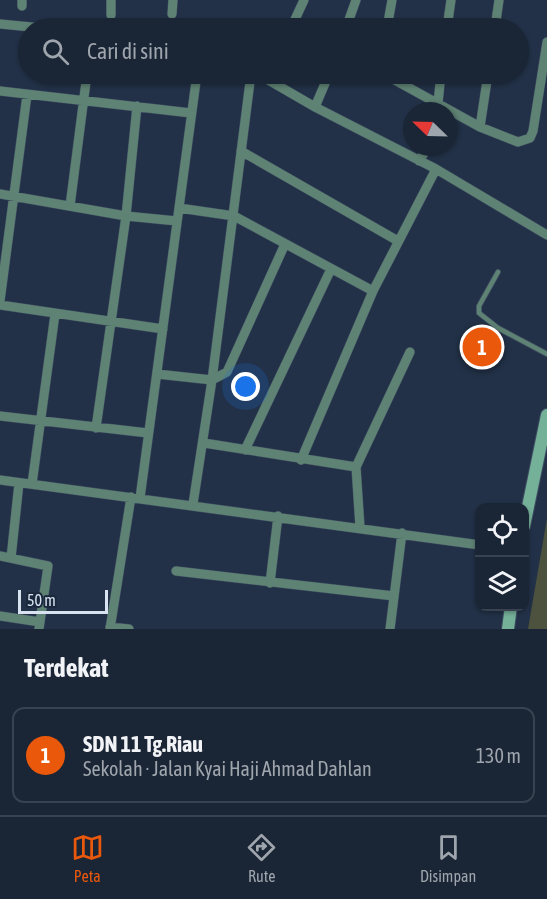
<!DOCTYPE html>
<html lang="id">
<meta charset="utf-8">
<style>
:root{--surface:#1a2535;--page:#273141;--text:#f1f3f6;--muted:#9fa5ad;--line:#384250;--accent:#ea580c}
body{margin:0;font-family:"Asap Condensed",sans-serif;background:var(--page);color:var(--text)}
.controls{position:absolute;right:18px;bottom:18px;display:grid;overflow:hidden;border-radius:12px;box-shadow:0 2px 4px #0004}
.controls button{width:54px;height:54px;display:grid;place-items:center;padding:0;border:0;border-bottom:2px solid var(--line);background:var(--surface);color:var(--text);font:30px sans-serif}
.compass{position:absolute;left:403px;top:102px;width:54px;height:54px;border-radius:50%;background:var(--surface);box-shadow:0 2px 4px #0004;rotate:293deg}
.scale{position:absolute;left:18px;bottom:15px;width:90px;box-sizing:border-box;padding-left:6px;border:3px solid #d8e2f0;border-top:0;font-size:16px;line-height:21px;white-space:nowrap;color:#d8e2f0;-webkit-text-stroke:4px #19273c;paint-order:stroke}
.you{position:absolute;left:246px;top:387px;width:21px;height:21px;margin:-15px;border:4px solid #fff;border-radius:50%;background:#1a73e8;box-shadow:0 0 0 9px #1a73e833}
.badge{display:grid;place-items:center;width:39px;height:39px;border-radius:50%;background:var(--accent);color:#fff;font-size:20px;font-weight:700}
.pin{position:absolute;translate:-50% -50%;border:3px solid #fff;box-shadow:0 2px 6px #0006}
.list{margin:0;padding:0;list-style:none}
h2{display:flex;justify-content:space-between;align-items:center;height:78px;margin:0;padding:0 24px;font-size:26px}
h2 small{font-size:20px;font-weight:400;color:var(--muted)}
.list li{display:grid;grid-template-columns:39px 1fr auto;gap:18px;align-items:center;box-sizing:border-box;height:96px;margin:0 12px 12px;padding:0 12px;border:2px solid var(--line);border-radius:12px}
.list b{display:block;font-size:22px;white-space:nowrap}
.list p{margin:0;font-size:20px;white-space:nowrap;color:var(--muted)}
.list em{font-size:20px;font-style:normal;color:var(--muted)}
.icon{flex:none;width:33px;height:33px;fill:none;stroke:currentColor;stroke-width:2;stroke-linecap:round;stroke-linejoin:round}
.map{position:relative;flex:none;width:547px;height:629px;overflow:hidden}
.search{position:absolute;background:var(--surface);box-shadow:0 2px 4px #0004;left:18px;right:18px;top:18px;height:66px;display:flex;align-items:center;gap:15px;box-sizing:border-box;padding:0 21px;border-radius:33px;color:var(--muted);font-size:22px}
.sheet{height:186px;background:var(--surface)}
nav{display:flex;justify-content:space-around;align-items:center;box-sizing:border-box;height:84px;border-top:2px solid var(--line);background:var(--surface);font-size:16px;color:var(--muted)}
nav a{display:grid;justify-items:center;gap:3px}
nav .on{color:var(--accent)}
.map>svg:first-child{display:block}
.green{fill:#4c523e}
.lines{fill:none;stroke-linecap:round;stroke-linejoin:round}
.service-casing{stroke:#3f4d62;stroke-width:6}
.minor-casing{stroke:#3f4d62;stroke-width:10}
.secondary-casing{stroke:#3f4d62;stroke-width:14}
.service{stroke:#5e8273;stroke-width:4.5}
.minor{stroke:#5e8273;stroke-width:9}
.secondary{stroke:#75b099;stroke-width:12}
</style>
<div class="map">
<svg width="547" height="629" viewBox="0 0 547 629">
<rect width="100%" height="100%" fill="#223147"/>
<path class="green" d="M547,518V629H528Z"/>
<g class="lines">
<g class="service-casing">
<path id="service" d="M498,272L479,306V313L498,328L547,354"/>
</g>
<g class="minor-casing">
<path id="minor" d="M22,0V6
M111,0V15
M172,14L173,0
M0,24L42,28
M291,28L304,0
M346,28L356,0
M387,28L392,0
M447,28L451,0
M495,28L499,0
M258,74L315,107L436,169L547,235
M384,74L480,127L488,74
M0,91L191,113
M438,103L441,74
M315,107L329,74
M480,127L518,142L530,138L533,131L547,42
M241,151L398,241
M419,161L428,147
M0,194L126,216L177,221
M70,206L87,74
M179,208L234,216L373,291
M0,301L27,95
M0,305L163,329
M157,374L212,380L227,372L285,244
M0,416L148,433
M96,428L126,216L137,106
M204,443L356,467
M245,450L331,269
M301,460L373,291L436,169
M0,480L480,545
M32,484L55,314
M140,498L197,74
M193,504L212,380L251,74
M360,527L356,467L410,352
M0,556L48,566L39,629
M11,558L19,483
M176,571L394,596
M270,583L278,516
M0,616L40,622
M110,627L129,629
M110,629L131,497
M390,629L402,533"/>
</g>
<g class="secondary-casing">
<path id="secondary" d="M524,526L547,415
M508,629L511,606"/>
</g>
<use href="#service" class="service"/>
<use href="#minor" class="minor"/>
<use href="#secondary" class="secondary"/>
</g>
</svg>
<div class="controls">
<button><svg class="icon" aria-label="locate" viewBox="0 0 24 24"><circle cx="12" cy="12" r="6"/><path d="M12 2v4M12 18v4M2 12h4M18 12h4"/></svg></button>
<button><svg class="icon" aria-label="layers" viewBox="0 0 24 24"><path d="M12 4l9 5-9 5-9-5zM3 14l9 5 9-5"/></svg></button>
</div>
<svg class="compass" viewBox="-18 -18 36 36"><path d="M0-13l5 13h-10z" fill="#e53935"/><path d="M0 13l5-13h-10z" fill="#9fa5ad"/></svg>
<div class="scale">50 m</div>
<div class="you"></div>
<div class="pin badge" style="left:482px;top:347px">1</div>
<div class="search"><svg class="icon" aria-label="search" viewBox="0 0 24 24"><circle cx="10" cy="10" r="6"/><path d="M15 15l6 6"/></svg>Cari di sini</div>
</div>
<section class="sheet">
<h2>Terdekat<small></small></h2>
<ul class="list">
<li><span class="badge">1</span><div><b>SDN 11 Tg.Riau</b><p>Sekolah · Jalan Kyai Haji Ahmad Dahlan</p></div><em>130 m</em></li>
</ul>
</section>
<nav>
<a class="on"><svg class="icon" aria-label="map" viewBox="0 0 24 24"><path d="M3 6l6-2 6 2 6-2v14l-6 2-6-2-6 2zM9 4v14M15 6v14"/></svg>Peta</a>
<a><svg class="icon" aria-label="directions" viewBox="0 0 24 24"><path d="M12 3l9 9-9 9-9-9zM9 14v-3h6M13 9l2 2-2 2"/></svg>Rute</a>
<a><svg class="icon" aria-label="saved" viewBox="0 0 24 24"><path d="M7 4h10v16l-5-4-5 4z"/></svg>Disimpan</a>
</nav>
